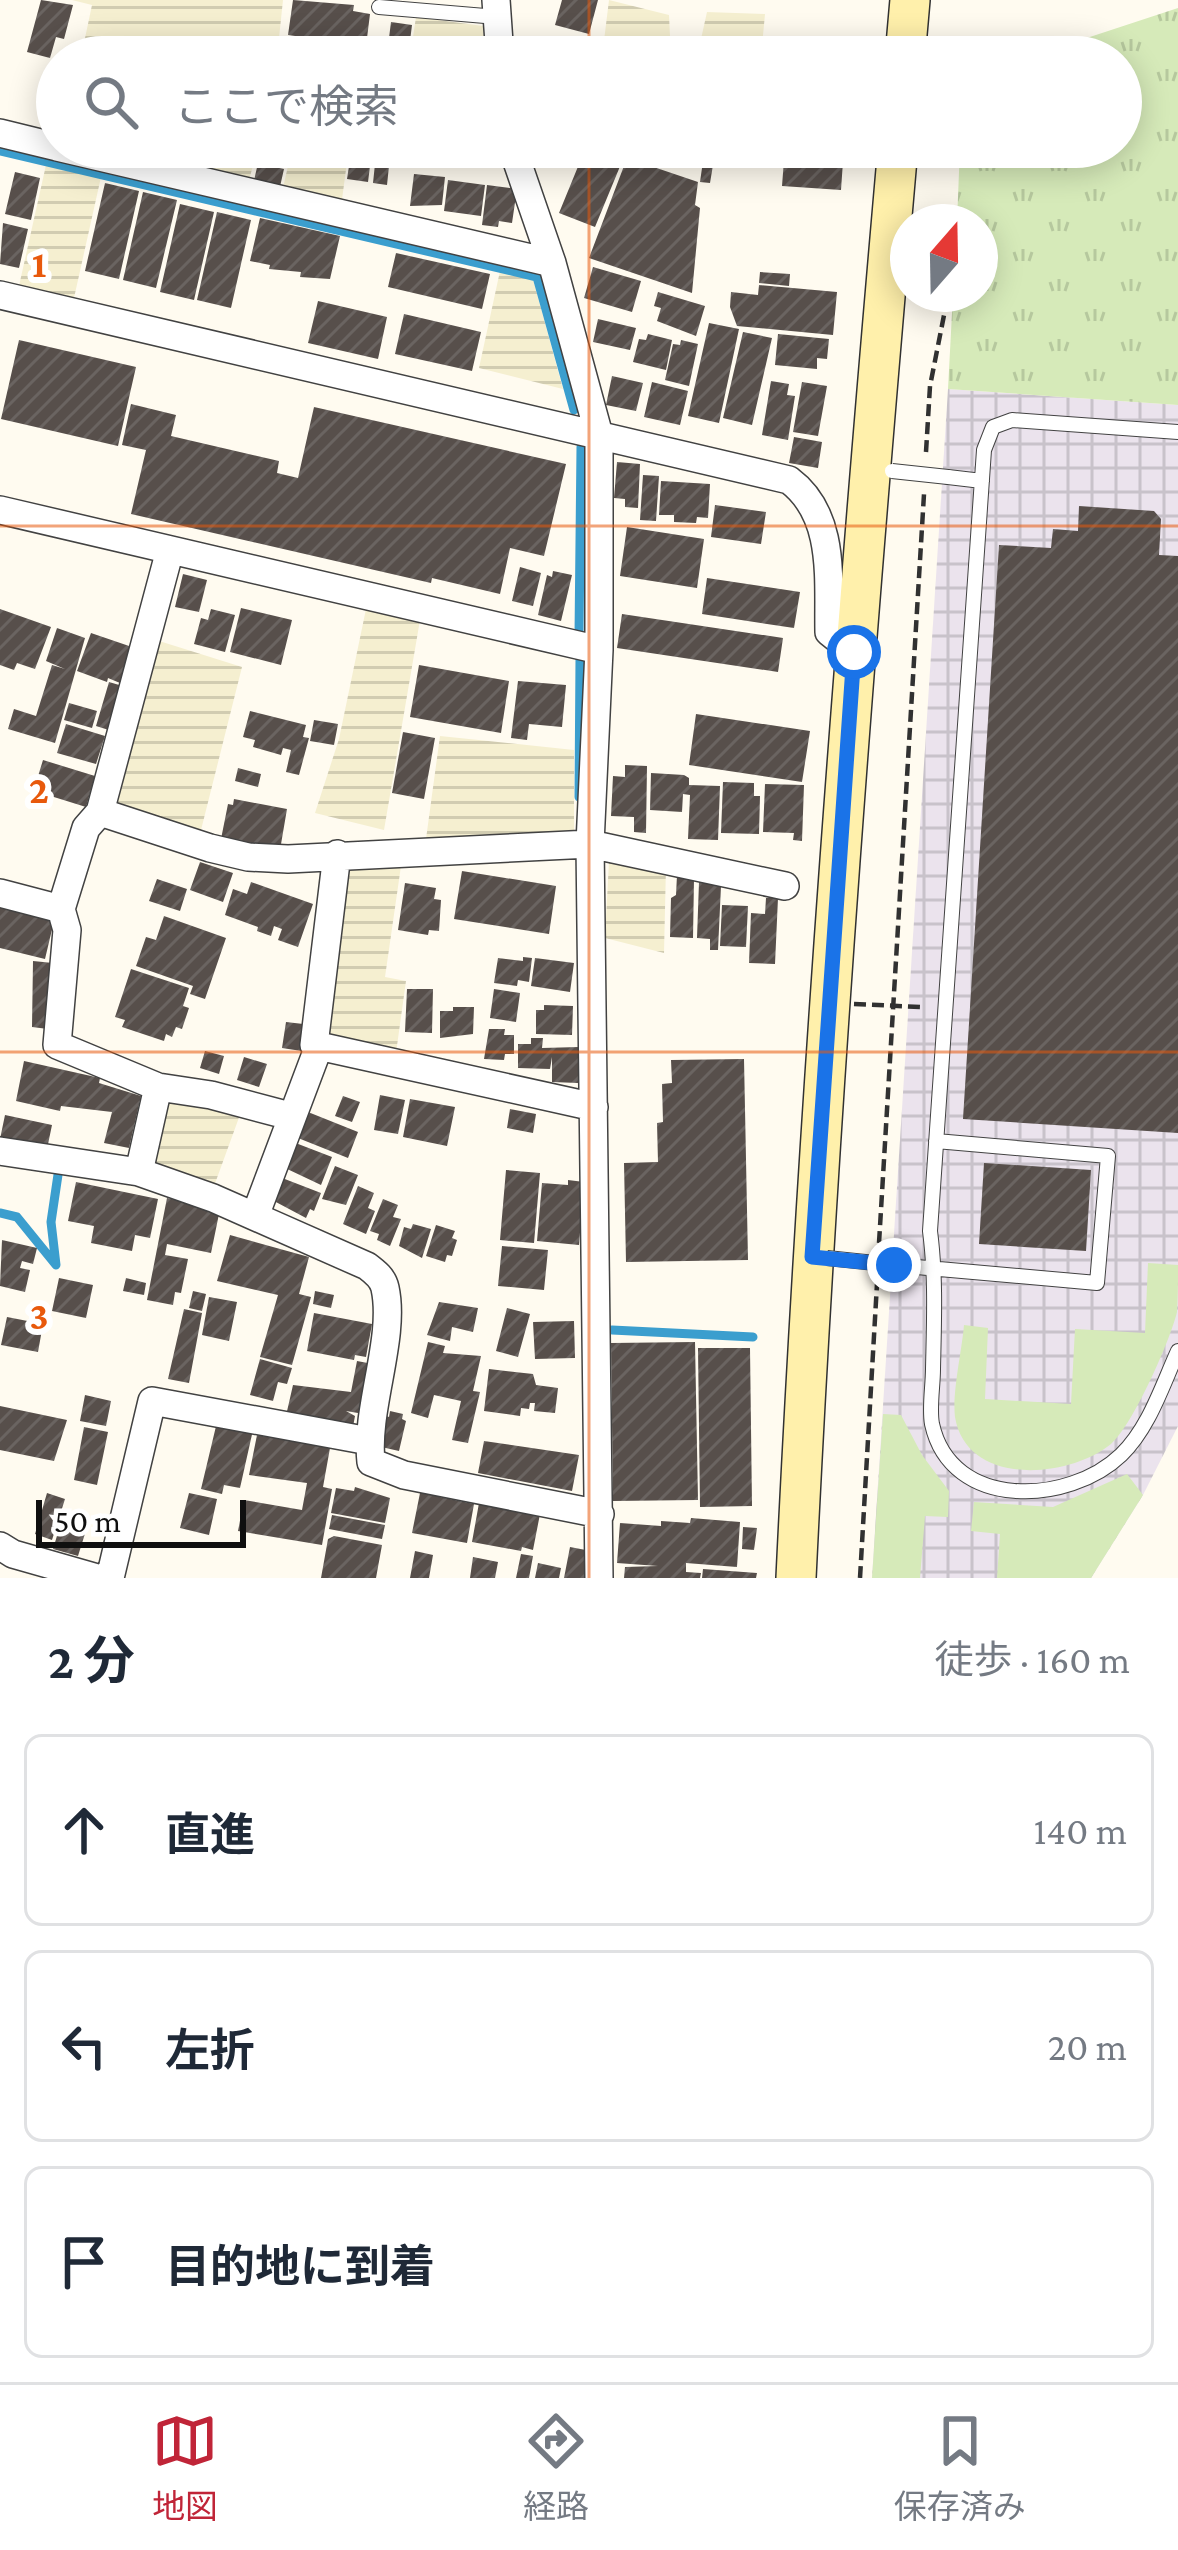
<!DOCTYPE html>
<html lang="ja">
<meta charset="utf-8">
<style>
:root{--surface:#fff;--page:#f6f6f7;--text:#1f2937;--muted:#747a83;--line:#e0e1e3;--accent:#c02538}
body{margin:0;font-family:"Crimson Pro","Noto Sans JP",serif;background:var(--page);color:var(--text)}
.compass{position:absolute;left:890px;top:204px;width:108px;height:108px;border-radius:50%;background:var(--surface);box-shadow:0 6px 30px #0003;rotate:20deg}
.scale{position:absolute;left:36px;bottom:30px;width:210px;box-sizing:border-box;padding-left:12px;border:6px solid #0f0f0f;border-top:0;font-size:33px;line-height:42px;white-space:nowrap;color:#0f0f0f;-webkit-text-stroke:9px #fff;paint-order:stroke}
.stop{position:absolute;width:36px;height:36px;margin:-27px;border:9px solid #1a73e8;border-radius:50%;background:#fff}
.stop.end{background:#1a73e8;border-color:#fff;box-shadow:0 3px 12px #0008}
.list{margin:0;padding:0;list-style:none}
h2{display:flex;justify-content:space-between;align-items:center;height:156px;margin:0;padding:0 48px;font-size:51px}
h2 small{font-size:39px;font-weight:400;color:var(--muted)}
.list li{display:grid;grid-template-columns:78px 1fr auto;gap:36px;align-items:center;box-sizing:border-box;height:192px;margin:0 24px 24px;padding:0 24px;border:3px solid var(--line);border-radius:18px}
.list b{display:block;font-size:45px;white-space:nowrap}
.list em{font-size:39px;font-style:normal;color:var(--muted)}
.icon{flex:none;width:66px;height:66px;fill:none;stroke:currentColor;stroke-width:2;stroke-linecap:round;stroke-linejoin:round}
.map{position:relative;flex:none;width:1178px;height:1578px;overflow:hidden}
.search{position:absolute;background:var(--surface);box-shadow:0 6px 30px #0003;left:36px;right:36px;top:36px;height:132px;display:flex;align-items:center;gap:30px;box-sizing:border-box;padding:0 42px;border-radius:66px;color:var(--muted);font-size:45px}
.sheet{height:804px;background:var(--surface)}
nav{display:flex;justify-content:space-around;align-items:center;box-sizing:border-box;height:168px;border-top:3px solid var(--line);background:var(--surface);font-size:33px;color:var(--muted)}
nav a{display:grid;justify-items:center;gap:6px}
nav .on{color:var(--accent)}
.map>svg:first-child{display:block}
.industrial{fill:url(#industrial-grid)}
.farmland{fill:url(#farmland-rules)}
.grass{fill:url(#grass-tufts)}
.garden{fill:#d6eab9}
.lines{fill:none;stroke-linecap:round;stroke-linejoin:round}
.stream{stroke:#3b9ece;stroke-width:9}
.building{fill:url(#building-hatch)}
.lane-casing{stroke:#424242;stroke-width:16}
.street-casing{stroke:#424242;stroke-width:30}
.secondary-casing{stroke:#313131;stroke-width:42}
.path{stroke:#313131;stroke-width:4.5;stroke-dasharray:12 6;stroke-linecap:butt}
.lane{stroke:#fff;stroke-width:14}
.street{stroke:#fff;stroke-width:27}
.secondary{stroke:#fff0ab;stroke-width:39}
.lane-bridge-casing{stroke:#424242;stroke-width:16;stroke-linecap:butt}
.path-bridge{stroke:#313131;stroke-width:4.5;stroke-dasharray:12 6;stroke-linecap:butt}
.lane-bridge{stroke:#fff;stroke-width:14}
.route{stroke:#1a73e8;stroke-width:15}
.grid{fill:none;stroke:#e8590c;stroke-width:3;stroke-opacity:0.55}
.grid-label{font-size:39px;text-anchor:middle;font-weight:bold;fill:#e8590c;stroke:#fff;stroke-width:12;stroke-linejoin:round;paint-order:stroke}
</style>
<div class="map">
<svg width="1178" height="1578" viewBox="0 0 1178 1578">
<defs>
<pattern id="industrial-grid" width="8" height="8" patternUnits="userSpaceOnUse" patternTransform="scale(3)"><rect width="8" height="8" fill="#ebe3ed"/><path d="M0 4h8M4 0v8" fill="none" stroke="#c8c2ca"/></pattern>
<pattern id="farmland-rules" width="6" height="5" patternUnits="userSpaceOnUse" patternTransform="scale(3)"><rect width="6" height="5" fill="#f5efd0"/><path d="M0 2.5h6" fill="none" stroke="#d1ccb1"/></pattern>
<pattern id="grass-tufts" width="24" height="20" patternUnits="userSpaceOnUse" patternTransform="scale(3)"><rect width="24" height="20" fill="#d6eab9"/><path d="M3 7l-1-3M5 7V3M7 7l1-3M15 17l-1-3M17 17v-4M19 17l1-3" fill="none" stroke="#b6c89e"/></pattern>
<pattern id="building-hatch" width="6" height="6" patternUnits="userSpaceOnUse" patternTransform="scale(3)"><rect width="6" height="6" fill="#574f4b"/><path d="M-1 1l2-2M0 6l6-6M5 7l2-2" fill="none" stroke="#6a6461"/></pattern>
</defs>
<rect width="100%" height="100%" fill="#fffbf0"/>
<path class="industrial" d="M948,389L1178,405V1426L1143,1495L1091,1578H872Z"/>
<path class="farmland" d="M72,0H283L277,57H81L92,5Z
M609,0L669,15L671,57H602Z
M707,12L765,14L761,57H697Z
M416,17L483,26L485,57H410Z
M99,147H349L341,207L282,192L288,166L255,158L248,184Z
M46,165L101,177L74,298L19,286Z
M500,271L533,279L563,389L479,368Z
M366,609L420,620L384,830L315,813L339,739Z
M156,640L242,667L200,834L111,807Z
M440,736L574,750V834L426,839Z
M402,859L385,977L406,981L396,1053L322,1038L343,862Z
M609,861L666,866L664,953L605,938Z
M167,1094L241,1112L213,1189L151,1167Z"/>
<path class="grass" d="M1178,8V405L948,389L953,294H980V222H957L960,147H1121V57H1029Z"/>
<path class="garden" d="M1148,1263L1178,1265C1178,1280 1178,1298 1177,1312C1170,1341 1133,1425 1111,1444C1070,1478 967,1488 955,1417C952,1393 962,1350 964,1325L988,1328L985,1399L1071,1404L1075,1329L1145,1333Z
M883,1414L901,1415L922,1455L949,1491L948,1517L925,1516L920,1578H872Z
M1127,1474L1143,1495L1091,1578H997L1000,1534L971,1531L974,1502L1053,1507Z"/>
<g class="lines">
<path class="stream" d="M0,151L537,277L574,410
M579,636L581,447
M579,797L580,658
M0,1213L17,1217L56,1265L51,1222L59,1168
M612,1330L753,1337"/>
</g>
<path class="building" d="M41,0L73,5L64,39L56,37L50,58L27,52Z
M293,0L354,5L353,11L370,14L366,46L288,35Z
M562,0H598L589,34L555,25Z
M391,22L412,25L410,41L389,38Z
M527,43L563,57H522Z
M352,147H380L379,159L371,158L368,182L347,179Z
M586,147H628L595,227L559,213Z
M705,147H716L710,183L700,182Z
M785,147H844L841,190L782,186Z
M627,158L698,182L695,205L700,208L692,293L589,258Z
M258,163L284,169L279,191L253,185Z
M375,164L389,166L387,185L373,183Z
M15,172L40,178L31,220L5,214Z
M414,174L445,177L442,205L410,206Z
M448,180L485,185L481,216L444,211Z
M105,183L139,191L119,279L85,271Z
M487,185L517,189L512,223L499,221L498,227L482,225Z
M143,192L177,200L156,288L123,280Z
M180,204L214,212L194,300L160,292Z
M217,212L251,220L231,308L197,300Z
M260,218L340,236L330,279L300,277L301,272L269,269L270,265L250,261Z
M3,223L28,229L19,268L0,264Z
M396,253L490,274L482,309L388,287Z
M593,267L641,281L632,312L584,298Z
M760,272L790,274L789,286L759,283Z
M759,285L837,292L833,335L737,326L730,307L731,292L758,295Z
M658,292L705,306L696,336L657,321L661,308L654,306Z
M318,301L387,317L378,359L308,343Z
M404,314L481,332L472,371L395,354Z
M598,319L636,328L630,350L593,342Z
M709,323L739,329L719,423L688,416Z
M743,332L772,338L752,425L723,418Z
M648,334L672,340L666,370L633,362L639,339L646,340Z
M778,334L829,339L827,359L817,358V369L775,365Z
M19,340L136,367L118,446L1,419Z
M681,340L698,344L689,386L665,380L673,344L680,345Z
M612,376L643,383L636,411L606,405Z
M771,381L789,384L787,395L795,396L788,440L762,435Z
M652,382L688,391L680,425L644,417Z
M802,382L827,386L818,436L793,432Z
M131,404L176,415L171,436L279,461L277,473L298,478L314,407L566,464L544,556L510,548L500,594L432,578L431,583L131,514L146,450L122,445Z
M794,437L822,442L818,468L789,463Z
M617,462L640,464L638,508L625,507V499L614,498Z
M643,475L659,476L656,521L640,520Z
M661,481L710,484L708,518L697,517L696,523L674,522V515H659Z
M715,505L766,512L761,544L711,537Z
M1079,506L1154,511L1161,519L1159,555L1178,556V1133L963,1119L999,545L1051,548L1053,529L1078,531Z
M627,527L704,539L697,588L620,576Z
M520,567L541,573L533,606L512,601Z
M553,571L572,575L561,621L538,615L547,575L552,577Z
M183,574L207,580L199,612L175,607Z
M707,578L800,592L794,628L702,614Z
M241,608L292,620L281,665L230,652Z
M0,609L51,627L35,669L17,663L14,670L0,665Z
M211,609L235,615L225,652L194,644L201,618L208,620Z
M622,614L783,638L778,672L617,648Z
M57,628L85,638L55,743L8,729L14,709L36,716L52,665L65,669L46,661Z
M91,633L132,647L120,683L108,678L107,682L77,671Z
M419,665L509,681L501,733L410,717Z
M518,681L566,685L562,727L529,724L527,740L511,738Z
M109,682L126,687L112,731L96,726Z
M69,703L97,711L92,728L64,720Z
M250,711L306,725L303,737L309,738L299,775L286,772L291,750L283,748L281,755L253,747L255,740L243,737Z
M696,714L810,731L802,782L689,765Z
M314,720L338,724L334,745L310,741Z
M66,724L105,736L96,764L57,753Z
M403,732L435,738L424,799L392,793Z
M43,760L95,776L86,807L41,793L42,788L35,786Z
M625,765L647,766L646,833L634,832V817L611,816L613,776L625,777Z
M238,768L261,774L258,787L235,781Z
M651,773L684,775L689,778V785L720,786L718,840L688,839L690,795L683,794L682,812L650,810Z
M723,782L754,783V796H760L759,834L721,833Z
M765,784L804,785L802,841L793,840L794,833L763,832Z
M234,799L287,809L280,850L221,839L228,804L233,805Z
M200,862L233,873L223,902L190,890Z
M462,871L556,886L549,934L454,919Z
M677,875L694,879L693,938L670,937L671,898L676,895Z
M157,879L187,889L180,911L149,901Z
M251,882L313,904L298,947L278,940L282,929L274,926L271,936L257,931L258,927L225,915L233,889L247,894Z
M699,882L721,886L718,950H710V939L697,938Z
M405,883L436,888L434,899L441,900L439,931L429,930L428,935L398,930Z
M766,898H778L775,964L749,963L751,913L765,914Z
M722,905L748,906L746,947L720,946Z
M0,907L54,921L45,959L0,948Z
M164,916L226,938L205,999L190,994L193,986L136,966L146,937L156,940Z
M523,957L532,958L529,982L518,980L517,986L494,983L498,958L523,961Z
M535,958L574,963L570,992L531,986Z
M33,961L53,963L48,1029L32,1027Z
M131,969L189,988L183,1006L189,1008L182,1029L176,1027L172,1037L166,1034L164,1041L122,1027L125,1020L115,1017Z
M407,989H433L432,1033L405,1032Z
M494,989L520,993L516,1022L490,1018Z
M544,1005L573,1006L572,1035L536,1034V1010H544Z
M453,1007H474L473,1034L440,1038V1011H453Z
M286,1022L312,1025L308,1052L282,1048Z
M489,1029H505L504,1035H514V1054H505L504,1060L484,1059Z
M531,1038H543L542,1048L579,1047L578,1083L552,1082V1057L550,1069L518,1068V1044H531Z
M205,1051L224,1056L219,1074L200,1068Z
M244,1057L267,1064L259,1087L237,1080Z
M744,1059L748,1260L626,1262L624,1163L658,1162L657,1123L663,1122L662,1084L672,1083L671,1060Z
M24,1061L100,1078L99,1083L141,1096L129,1148L104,1143L112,1112L61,1106L60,1111L16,1101Z
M380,1095L405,1100L398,1134L374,1130Z
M343,1096L360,1102L352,1122L335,1116Z
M410,1099L455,1107L447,1146L403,1137Z
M510,1109L536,1114L533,1133L507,1128Z
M308,1112L358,1132L348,1158L298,1138Z
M5,1115L52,1125L47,1149L0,1139Z
M293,1142L332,1157L321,1185L283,1167Z
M984,1163L1091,1170L1086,1251L979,1244Z
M335,1166L358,1175L346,1205L322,1199Z
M506,1170L540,1173L534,1243L500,1240Z
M277,1176L321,1193L314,1211L310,1209L306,1218L274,1201Z
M568,1180L584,1182L579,1245L537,1241L542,1183L568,1185Z
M76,1182L158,1199L150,1238L135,1235L132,1251L91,1243L94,1226L68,1221Z
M358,1186L374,1193L368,1208L375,1211L366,1234L343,1224Z
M167,1198L209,1207L208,1212L219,1214L211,1253L167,1244L165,1255L188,1259L181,1293L175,1292L173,1305L147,1300Z
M383,1199L398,1205L393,1217L401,1219L390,1246L377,1240L379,1234L370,1231Z
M413,1224L431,1229L422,1258L399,1246L404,1227L411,1229Z
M436,1225L455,1231L452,1238L457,1240L452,1256L447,1255L445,1262L426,1256Z
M230,1235L309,1257L299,1294L311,1297L292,1365L260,1357L278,1295L217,1281Z
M2,1240L37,1248L33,1264L22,1261L20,1268L30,1270L25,1292L0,1286Z
M502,1246L548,1250L544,1290L498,1286Z
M59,1278L93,1285L86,1318L52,1311Z
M126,1278L146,1283L144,1295L123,1291Z
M193,1291L206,1294L202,1311L189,1308Z
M315,1291L334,1295L331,1308L313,1304Z
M209,1297L237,1302L229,1341L202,1335Z
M439,1302L478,1308L473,1332L452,1327L450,1341L427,1335Z
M507,1308L530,1314L518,1357L496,1351Z
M184,1309L202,1313L189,1383L168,1379Z
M314,1313L372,1324L366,1357L355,1355L354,1360L307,1351Z
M7,1317L43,1324L38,1352L1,1345Z
M574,1321L575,1358L535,1359L533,1322Z
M428,1342L445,1346L443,1353L481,1356L473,1391L480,1392L468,1443L452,1440L461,1401L434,1395L428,1418L411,1413Z
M695,1342L698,1500L613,1501L611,1343Z
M698,1348H750L752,1506L700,1507Z
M260,1359L292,1368L287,1384L278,1382L273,1401L250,1395Z
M357,1361L373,1364L364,1414L346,1411L355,1416L352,1432L285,1420L293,1385L351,1392Z
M489,1369L533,1374L536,1385L558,1388L555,1413L534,1411L535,1403H530L529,1409L521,1408L520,1416L484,1411Z
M85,1395L111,1401L106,1426L80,1421Z
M0,1406L67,1420L54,1461L0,1450Z
M390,1411L403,1414L402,1419L406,1421L399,1451L377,1446L384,1415L389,1417Z
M217,1422L253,1430L240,1488L224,1485L222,1494L201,1489Z
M84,1427L108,1432L97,1485L74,1480Z
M274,1434L330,1448L323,1487L332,1489L322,1545L238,1531L244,1500L302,1510L307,1483L249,1475L257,1435L274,1438Z
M484,1441L579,1455L572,1491L478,1473Z
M355,1487L390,1498L385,1523L331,1513L336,1488L354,1491Z
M421,1488L441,1491L440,1497L474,1504L467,1543L412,1533Z
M47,1493L65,1499L52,1540L35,1534Z
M189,1493L217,1499L209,1535L180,1528Z
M479,1503L540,1514L533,1550L522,1547L521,1551L472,1542Z
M332,1515L385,1525L382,1539L329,1529Z
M63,1516L88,1524L78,1556L53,1549Z
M691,1518L740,1522L737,1567L686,1563V1572L701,1573L700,1578H624L625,1567L658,1566L617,1563L620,1523L661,1526V1521L690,1523Z
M743,1527L757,1528L754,1550L742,1549Z
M334,1536L382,1545L376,1578H321L328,1539Z
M570,1547L591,1551L586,1578H564Z
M415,1551L433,1555L429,1578H410Z
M521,1554L533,1556L529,1578H516Z
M473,1557L498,1562L495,1578H470Z
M538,1563L561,1568L559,1578H535Z
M703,1569L757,1573L756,1578H702Z"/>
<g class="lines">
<g class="lane-casing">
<path id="lane" d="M379,7L497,17
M1178,432L1012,420L993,427L984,450L930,1231C936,1277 934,1322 933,1369C933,1386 929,1408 932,1424C951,1511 1069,1505 1121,1455C1149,1428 1162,1386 1178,1351
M948,477L982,481
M894,1265L1097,1283L1108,1156L936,1141"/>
</g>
<g class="street-casing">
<path id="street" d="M496,0L500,57
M0,133L57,147
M57,147L552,263
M512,147L552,263L599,435V650L590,844L599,1578
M0,295L789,480C836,515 828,579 829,632L854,652
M0,510L599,650
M170,550L100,812L210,848L248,857L288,859L590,844L785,886
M337,854L314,1045L594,1107
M0,893L61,909L67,930L57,1045L158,1087L139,1172
M61,909L86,828L100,812
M158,1087L211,1095L290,1116
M0,1151L139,1172L213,1198L367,1266C375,1272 383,1278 385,1288C396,1338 365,1409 371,1462L404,1475L600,1514
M255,1216L319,1046
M0,1546L13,1554L97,1578
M110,1578L152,1401L369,1441"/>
</g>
<g class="secondary-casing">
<path id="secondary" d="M905,57L910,0
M796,1578C819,1100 856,624 898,147"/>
</g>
<path class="path" d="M926,452L930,386L948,295
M879,1243L924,494
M860,1578L877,1284"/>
<use href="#lane" class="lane"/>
<use href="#street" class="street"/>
<use href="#secondary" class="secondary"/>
<g class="lane-bridge-casing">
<path id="lane-bridge" d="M892,471L948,477
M827,1258L894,1265"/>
</g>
<path class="path-bridge" d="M854,1004L921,1007"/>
<use href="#lane-bridge" class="lane-bridge"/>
</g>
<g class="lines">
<path class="route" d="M854,652L812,1257L894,1265"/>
</g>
<path class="grid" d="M589,0V57M589,147V1578M0,526H1178M0,1052H1178"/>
<g class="grid-label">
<text x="39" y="277">1</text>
<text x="39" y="803">2</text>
<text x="39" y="1329">3</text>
</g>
</svg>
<svg class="compass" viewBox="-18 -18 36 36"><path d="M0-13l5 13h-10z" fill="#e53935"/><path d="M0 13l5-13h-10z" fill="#747a83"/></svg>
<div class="scale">50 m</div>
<div class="stop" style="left:854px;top:652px"></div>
<div class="stop end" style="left:894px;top:1265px"></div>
<div class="search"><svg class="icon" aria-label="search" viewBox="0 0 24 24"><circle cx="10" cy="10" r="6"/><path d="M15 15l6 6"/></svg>ここで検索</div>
</div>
<section class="sheet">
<h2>2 分<small>徒歩 · 160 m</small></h2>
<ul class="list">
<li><svg class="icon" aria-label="ahead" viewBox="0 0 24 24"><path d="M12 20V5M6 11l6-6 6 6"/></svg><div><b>直進</b></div><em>140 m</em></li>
<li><svg class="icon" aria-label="left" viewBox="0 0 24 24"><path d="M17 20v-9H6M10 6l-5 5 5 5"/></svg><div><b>左折</b></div><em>20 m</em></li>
<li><svg class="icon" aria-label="arrive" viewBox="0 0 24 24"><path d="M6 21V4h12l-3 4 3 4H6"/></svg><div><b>目的地に到着</b></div></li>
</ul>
</section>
<nav>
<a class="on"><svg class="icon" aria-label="map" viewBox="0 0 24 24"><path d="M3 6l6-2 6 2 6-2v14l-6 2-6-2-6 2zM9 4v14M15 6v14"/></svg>地図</a>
<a><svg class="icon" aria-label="directions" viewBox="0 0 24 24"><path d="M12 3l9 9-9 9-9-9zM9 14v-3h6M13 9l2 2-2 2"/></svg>経路</a>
<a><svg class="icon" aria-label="saved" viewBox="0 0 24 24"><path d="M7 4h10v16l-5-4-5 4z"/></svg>保存済み</a>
</nav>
